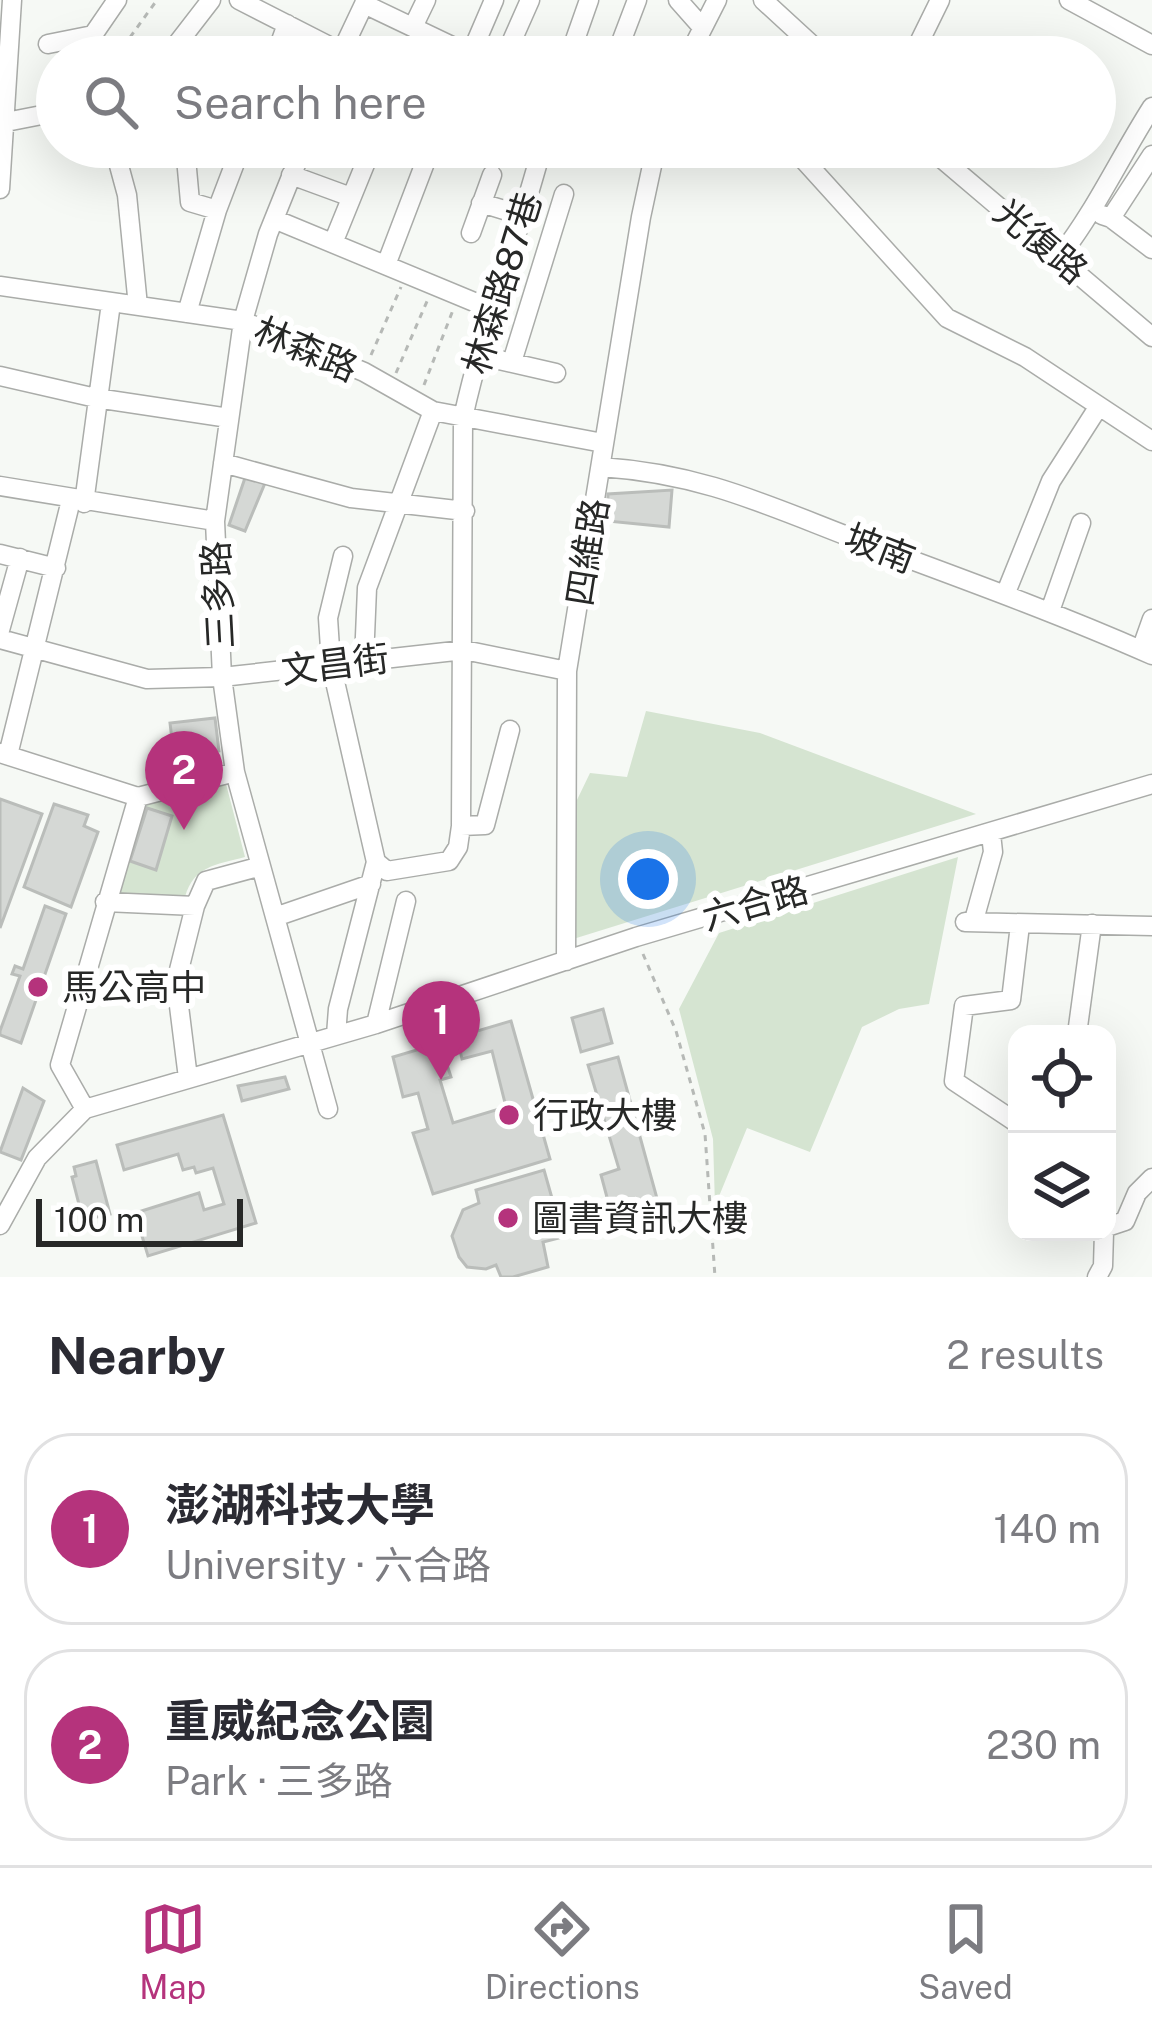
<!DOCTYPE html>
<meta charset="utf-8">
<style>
:root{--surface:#fff;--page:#f2f2f3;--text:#2b2b33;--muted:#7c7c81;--line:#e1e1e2;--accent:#b5337c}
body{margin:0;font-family:"Public Sans","Noto Sans TC",sans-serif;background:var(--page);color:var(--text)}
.controls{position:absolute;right:36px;bottom:36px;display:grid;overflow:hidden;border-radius:24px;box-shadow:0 12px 48px #0002}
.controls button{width:108px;height:108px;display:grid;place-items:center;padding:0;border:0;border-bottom:3px solid var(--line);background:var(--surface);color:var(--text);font:60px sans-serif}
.scale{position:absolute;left:36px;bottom:30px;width:207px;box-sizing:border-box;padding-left:12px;border:6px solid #272827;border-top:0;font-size:33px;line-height:42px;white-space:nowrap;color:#272827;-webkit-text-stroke:9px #fff;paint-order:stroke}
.you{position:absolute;left:648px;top:879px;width:42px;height:42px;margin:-30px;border:9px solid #fff;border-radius:50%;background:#1a73e8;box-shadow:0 0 0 18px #1a73e833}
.badge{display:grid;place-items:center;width:78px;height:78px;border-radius:50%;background:var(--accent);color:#fff;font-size:39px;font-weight:700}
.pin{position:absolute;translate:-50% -99px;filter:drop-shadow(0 3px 6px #0008)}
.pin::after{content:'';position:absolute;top:63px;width:42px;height:36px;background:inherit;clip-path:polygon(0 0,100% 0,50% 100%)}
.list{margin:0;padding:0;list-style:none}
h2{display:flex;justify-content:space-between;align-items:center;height:156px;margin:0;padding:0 48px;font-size:51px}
h2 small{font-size:39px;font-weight:400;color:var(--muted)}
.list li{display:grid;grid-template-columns:78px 1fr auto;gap:36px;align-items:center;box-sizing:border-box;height:192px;margin:0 24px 24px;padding:0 24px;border:3px solid var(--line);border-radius:48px}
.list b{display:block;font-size:45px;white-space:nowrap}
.list p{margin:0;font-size:39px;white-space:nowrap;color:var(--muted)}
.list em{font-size:39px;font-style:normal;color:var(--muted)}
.icon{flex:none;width:66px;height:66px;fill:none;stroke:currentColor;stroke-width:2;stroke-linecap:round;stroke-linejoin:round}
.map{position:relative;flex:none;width:1152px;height:1277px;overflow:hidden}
.search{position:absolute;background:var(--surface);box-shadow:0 12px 48px #0002;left:36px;right:36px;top:36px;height:132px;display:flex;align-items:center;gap:30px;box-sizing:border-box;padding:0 42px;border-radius:66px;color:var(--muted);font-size:45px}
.sheet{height:588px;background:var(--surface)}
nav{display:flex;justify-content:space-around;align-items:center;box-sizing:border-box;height:168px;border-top:3px solid var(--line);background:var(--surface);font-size:33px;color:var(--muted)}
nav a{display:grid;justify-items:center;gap:6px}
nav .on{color:var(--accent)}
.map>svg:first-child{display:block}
.green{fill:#d5e4d1}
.building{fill:#d5d8d5;stroke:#babdba;stroke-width:3}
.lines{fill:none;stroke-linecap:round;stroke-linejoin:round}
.minor-casing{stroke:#aaaca9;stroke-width:21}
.path{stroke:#b6b9b6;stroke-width:3;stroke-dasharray:6 6;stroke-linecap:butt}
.minor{stroke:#fff;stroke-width:18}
.poi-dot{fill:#b5337c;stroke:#fff;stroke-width:4.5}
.labels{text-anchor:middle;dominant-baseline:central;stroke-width:12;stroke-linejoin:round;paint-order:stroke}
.street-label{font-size:36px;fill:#272827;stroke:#fff}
.poi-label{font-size:36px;fill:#272827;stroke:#fff;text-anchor:start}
</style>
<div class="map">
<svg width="1152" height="1277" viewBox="0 0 1152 1277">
<rect width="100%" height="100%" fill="#f6f9f5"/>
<path class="green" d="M646,711L760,733L976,814L570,940L576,802L590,773L627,777Z
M225,780L245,857C215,865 194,866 185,897L113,893L140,802Z
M958,857L929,1004L899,1009L862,1027L810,1152L747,1128L715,1206L713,1139L679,1009L719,933Z"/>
<path class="building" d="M247,472L268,476L245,531L229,525Z
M672,490L669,527L607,521L608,494Z
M215,718L219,751L174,756L170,723Z
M0,799L42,814L0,928Z
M54,804L88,815L84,826L98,832L71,907L24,887Z
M147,808L172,816L156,870L130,861Z
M45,906L66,914L21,1043L0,1035V1031L20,976L12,974L15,966L23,969Z
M603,1009L612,1043L581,1052L572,1018Z
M511,1021L550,1159L433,1194L413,1133L428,1129L418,1093L403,1097L393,1057L440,1043L451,1077L440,1080L453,1123L506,1107L492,1051L462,1059L457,1037Z
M618,1057L658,1202L612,1216L601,1175L619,1169L588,1065Z
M285,1077L289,1089L242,1101L238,1086Z
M23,1088L44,1101L21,1160L0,1152Z
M223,1115L256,1223L148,1256L135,1213L199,1193L204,1210L224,1204L213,1168L196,1173L194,1167L183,1170L178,1154L124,1170L117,1145Z
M96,1161L110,1214L83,1220L72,1177L76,1176L74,1167Z
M544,1170L563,1237L543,1242L548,1267L513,1277H501L496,1265L486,1269L467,1267L459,1257L452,1236L463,1210L479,1203L476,1190Z"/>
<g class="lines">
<g class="minor-casing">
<path id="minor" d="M239,0L341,52
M678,0L701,26
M763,0L825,57
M1069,0L1152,45
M364,4L475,57
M413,27L426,0
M476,42L494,0
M511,43L530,0
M48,44L93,35L117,0
M618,50L637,0
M167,57L211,0
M275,57L287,24
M339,57L366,0
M569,57L589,0
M688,57L717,0
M912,57L940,0
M6,122L57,112
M114,147L127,195L138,306
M185,147L190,202L217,210
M303,147L268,234L243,321L215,521L222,677L235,772L328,1109
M792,147L947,318L1025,357L1152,441
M928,147L1152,337
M291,175L351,197
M0,189L12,0
M481,203L524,216
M1102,215L1111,218L1152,249
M1111,218L1152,155
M274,219L491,309
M471,233L492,175
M333,243L372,147
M1060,256C1096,210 1120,157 1152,107
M386,265L431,147
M0,286L243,321L364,372L433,411L603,443
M187,313L217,210L241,147
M477,355L556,373
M512,362L564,194
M0,376L96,398L229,418
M223,463L351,498L465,511
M601,467C705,474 768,506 863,542C960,578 1057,613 1152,655
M0,486L215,521
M84,503L111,303
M0,554L56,568
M343,556L328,618L331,664L376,862L387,871L449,861L458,847L461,826L463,418C483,326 518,239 542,147
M1005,595L1051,481L1099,406
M1050,611L1081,523
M0,630L20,558
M0,639L147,679L222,677L464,650L567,671
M1141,650L1152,619
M364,660L367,588L433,411
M0,753L138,797L235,772
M8,755L71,500
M461,826L485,825L510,730
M105,902L195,906
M275,917L371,884
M974,920L993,852L991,834
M965,922L1152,926
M566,961L567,671L641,217L656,147
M376,1024L406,901
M1077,1034L1092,924
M336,1035L338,1009L376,862
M188,1078L176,982L195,906L206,881L258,867
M85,1109L60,1065L138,797
M1017,1123L954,1081L964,1006L1011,1000L1020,925
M0,1225L37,1158L85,1109L376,1024L636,937L1152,784
M1107,1227L1125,1221L1137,1193L1152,1178
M1097,1277L1103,1266L1104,1232"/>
</g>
<path class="path" d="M123,47L157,0
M371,355L401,287
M396,373L428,299
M424,385L453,310
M643,954L676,1031L705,1134L715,1277"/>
<use href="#minor" class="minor"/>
</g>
<g class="poi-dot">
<circle cx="38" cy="987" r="12"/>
<circle cx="509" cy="1115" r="12"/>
<circle cx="508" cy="1218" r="12"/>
</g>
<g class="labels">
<g class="street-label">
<text transform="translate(1041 241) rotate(40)">光復路</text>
<text transform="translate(502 283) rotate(-73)">林森路87巷</text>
<text transform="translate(306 349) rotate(23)">林森路</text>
<text transform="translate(880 548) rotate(21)">坡南</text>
<text transform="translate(587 552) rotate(-81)">四維路</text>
<text transform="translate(218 595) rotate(-93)">三多路</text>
<text transform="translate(335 664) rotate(-7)">文昌街</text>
<text transform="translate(755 903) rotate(-16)">六合路</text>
</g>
<g class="poi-label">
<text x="62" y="987">馬公高中</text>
<text x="533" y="1115">行政大樓</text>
<text x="532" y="1218">圖書資訊大樓</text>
</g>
</g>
</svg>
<div class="controls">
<button><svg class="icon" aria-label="locate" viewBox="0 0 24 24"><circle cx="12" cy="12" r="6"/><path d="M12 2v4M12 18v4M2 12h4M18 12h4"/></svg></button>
<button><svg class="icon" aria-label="layers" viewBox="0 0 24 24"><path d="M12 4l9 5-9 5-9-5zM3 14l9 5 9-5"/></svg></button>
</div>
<div class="scale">100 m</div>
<div class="you"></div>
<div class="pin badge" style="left:441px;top:1080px">1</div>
<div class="pin badge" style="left:184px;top:830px">2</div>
<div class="search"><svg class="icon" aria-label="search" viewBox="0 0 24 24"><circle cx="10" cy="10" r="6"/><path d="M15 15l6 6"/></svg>Search here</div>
</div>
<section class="sheet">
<h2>Nearby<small>2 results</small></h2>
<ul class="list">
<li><span class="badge">1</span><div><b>澎湖科技大學</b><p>University · 六合路</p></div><em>140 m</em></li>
<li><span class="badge">2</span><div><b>重威紀念公園</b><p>Park · 三多路</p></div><em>230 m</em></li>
</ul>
</section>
<nav>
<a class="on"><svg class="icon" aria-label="map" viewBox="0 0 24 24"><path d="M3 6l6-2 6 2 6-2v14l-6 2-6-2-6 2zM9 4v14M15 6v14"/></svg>Map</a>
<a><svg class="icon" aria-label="directions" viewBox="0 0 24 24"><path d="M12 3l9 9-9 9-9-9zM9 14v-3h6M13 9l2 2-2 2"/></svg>Directions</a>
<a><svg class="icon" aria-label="saved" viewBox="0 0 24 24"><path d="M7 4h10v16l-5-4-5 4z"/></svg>Saved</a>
</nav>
